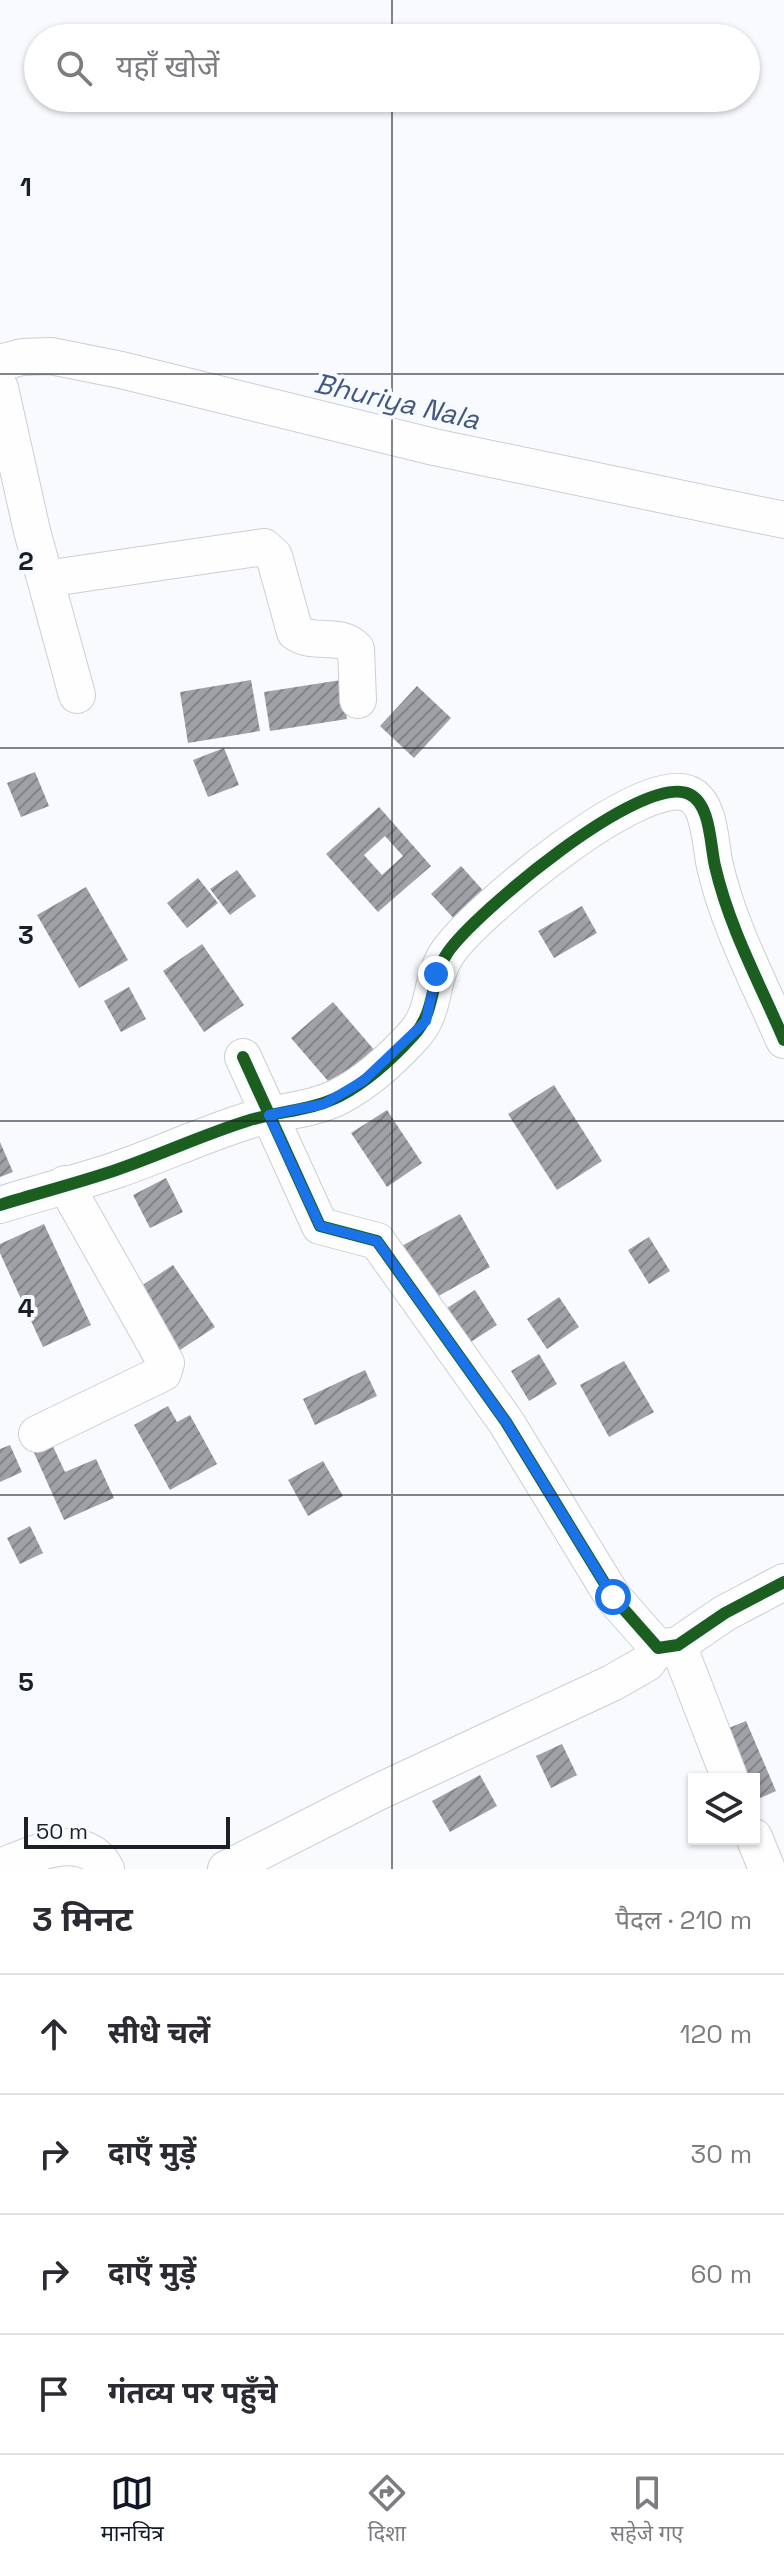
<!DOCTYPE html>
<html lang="hi">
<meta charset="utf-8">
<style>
:root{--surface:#fff;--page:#f7f7f7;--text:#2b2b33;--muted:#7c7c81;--line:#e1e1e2;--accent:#111827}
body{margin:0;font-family:"Space Grotesk","Noto Sans Devanagari",sans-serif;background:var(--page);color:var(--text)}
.controls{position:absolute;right:24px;bottom:24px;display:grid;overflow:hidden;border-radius:0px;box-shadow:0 2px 6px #0004}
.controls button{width:72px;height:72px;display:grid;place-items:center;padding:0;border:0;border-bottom:2px solid var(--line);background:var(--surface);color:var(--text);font:40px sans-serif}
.scale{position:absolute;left:24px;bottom:20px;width:206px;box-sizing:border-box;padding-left:8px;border:4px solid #1b1f27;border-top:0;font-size:22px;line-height:28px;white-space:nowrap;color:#1b1f27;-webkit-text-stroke:6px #f7fafe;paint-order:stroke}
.stop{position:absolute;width:24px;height:24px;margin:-18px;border:6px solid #1a73e8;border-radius:50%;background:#fff}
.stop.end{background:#1a73e8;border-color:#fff;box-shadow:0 2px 8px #0008}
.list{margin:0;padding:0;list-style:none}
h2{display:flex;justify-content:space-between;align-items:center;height:104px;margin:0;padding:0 32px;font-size:34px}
h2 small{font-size:26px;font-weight:400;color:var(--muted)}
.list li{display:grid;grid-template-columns:52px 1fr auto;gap:24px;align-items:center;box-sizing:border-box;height:120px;padding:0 32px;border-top:2px solid var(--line)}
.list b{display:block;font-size:30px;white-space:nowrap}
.list em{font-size:26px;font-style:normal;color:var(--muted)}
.icon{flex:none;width:44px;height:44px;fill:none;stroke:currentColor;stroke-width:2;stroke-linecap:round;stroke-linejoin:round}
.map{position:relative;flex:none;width:784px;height:1869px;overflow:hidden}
.search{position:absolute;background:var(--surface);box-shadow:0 2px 6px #0004;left:24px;right:24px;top:24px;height:88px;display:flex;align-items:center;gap:20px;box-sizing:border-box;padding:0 28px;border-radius:44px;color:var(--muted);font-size:30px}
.sheet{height:584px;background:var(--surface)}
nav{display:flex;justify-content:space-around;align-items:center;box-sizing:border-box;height:112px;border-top:2px solid var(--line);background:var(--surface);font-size:22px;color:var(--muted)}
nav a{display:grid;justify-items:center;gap:4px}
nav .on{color:var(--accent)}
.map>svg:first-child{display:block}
.building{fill:url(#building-hatch);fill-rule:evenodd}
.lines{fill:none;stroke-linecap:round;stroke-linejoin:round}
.minor-casing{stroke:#cbcfd4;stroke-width:38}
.minor{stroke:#fefeff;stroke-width:36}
.cycleway-casing{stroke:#f7fafe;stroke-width:17}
.cycleway{stroke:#1b5e20;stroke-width:12}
.route{stroke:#1a73e8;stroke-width:10}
.grid{fill:none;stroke:#1b1f27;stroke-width:2;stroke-opacity:0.55}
.labels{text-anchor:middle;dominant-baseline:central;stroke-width:8;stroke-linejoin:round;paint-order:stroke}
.water-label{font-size:28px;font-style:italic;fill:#425880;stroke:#f7fafe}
.grid-label{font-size:26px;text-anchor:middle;font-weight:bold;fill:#1b1f27;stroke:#f7fafe;stroke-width:8;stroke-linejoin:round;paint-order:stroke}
</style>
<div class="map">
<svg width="784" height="1869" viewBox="0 0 784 1869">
<defs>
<pattern id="building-hatch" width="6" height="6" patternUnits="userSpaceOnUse" patternTransform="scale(2)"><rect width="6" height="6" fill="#9fa1a6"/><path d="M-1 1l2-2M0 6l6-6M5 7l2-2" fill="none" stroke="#818387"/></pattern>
</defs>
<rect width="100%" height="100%" fill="#f8fafd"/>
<path class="building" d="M251,680L260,731L188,743L180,692Z
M341,680L347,719L270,731L264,692Z
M417,686L451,718L414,758L380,726Z
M224,748L239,785L208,797L193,760Z
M35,772L49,806L21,817L7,783Z
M379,807L431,866L378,912L326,854ZM385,836L403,856L382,875L364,855Z
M461,866L489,897L459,924L431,894Z
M237,870L256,896L230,915L210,889Z
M198,878L218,903L187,928L167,903Z
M86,887L128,960L79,988L37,915Z
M582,906L597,933L554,958L538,931Z
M202,944L244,1005L204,1032L163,971Z
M129,987L146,1019L121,1032L104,1001Z
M333,1002L376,1052L334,1088L291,1038Z
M554,1085L602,1161L557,1190L508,1114Z
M387,1110L422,1163L387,1187L351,1133Z
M0,1142L13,1172L0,1177Z
M166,1178L183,1212L150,1228L133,1195Z
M460,1214L490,1267L428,1302L398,1248Z
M44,1224L91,1325L43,1347L0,1253V1244Z
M649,1237L670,1271L649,1284L628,1250Z
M173,1265L215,1327L171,1356L129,1294Z
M475,1290L497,1325L466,1345L444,1310Z
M559,1297L579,1327L547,1349L527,1319Z
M539,1354L557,1384L529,1401L511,1371Z
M624,1361L654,1412L609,1437L580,1385Z
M365,1370L377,1396L315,1425L303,1399Z
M168,1406L177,1422L190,1415L217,1464L170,1490L134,1425Z
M49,1438L65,1472L96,1459L114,1498L64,1520L31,1446Z
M10,1445L22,1472L0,1482V1449Z
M323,1461L343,1496L308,1516L288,1480Z
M30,1526L43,1553L20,1564L7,1538Z
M746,1721L776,1791L754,1801V1779H733L714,1734Z
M562,1744L577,1775L551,1788L536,1756Z
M480,1775L497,1806L450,1832L432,1801Z"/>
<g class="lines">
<g class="minor-casing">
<path id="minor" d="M0,363L22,357L51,356L121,370L434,447L784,520
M0,388L32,531L77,695
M45,579L264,547L274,556L295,632C313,646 340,631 356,649L358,700
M243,1057L320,1226L377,1241L506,1422L613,1597L658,1648L678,1645L725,1613L784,1582
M0,1205C38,1193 78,1183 116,1170C160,1155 202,1135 247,1121C277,1111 311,1111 340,1096C367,1082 394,1057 414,1035C437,1010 429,979 448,952C475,913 642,772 689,794C711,804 710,845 715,866C729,927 759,982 784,1040
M37,1434L163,1373L166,1363L65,1184
M678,1645L730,1779
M754,1837L767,1869
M0,1867C31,1855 85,1828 106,1869
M226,1869L376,1793L612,1683L647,1663L658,1648"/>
</g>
<use href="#minor" class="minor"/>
<g class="cycleway-casing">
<path id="cycleway" d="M243,1057L320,1226L377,1241L506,1422L613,1597L658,1648L678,1645L725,1613L784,1582
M0,1205C38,1193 78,1183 116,1170C160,1155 202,1135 247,1121C277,1111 311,1111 340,1096C367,1082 394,1057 414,1035C437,1010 429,979 448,952C475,913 642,772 689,794C711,804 710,845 715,866C729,927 759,982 784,1040"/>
</g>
<use href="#cycleway" class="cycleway"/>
</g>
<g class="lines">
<path class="route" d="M436,974L426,1021L363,1081L324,1104L269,1115L320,1226L377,1241L506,1422L613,1597"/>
</g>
<path class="grid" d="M392,0V38M392,98V1869M0,374H784M0,748H784M0,1121H784M0,1495H784"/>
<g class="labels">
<g class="water-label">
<text transform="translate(397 401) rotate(13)">Bhuriya Nala</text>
</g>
</g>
<g class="grid-label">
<text x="26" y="196">1</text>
<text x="26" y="570">2</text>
<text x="26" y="944">3</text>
<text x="26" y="1317">4</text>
<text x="26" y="1691">5</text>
</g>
</svg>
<div class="controls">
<button><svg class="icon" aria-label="layers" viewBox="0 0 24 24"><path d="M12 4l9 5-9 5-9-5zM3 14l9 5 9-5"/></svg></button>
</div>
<div class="scale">50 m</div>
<div class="stop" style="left:613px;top:1597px"></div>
<div class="stop end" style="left:436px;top:974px"></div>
<div class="search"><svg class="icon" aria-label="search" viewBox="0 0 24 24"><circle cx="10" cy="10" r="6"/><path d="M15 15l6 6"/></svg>यहाँ खोजें</div>
</div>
<section class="sheet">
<h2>3 मिनट<small>पैदल · 210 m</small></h2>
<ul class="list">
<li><svg class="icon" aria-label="ahead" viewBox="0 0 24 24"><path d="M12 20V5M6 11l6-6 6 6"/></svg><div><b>सीधे चलें</b></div><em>120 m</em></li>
<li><svg class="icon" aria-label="right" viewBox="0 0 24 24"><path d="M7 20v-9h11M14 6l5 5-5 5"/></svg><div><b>दाएँ मुड़ें</b></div><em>30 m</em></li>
<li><svg class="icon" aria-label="right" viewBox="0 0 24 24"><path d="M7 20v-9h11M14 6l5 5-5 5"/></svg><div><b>दाएँ मुड़ें</b></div><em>60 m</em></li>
<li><svg class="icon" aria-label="arrive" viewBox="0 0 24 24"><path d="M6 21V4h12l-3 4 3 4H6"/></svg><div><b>गंतव्य पर पहुँचे</b></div></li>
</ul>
</section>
<nav>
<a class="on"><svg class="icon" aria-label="map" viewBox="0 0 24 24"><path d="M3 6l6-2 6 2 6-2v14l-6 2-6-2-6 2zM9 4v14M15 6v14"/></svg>मानचित्र</a>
<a><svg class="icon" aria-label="directions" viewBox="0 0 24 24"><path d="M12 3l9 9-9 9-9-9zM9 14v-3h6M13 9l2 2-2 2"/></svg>दिशा</a>
<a><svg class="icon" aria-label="saved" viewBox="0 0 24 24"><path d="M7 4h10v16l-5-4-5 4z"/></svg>सहेजे गए</a>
</nav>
